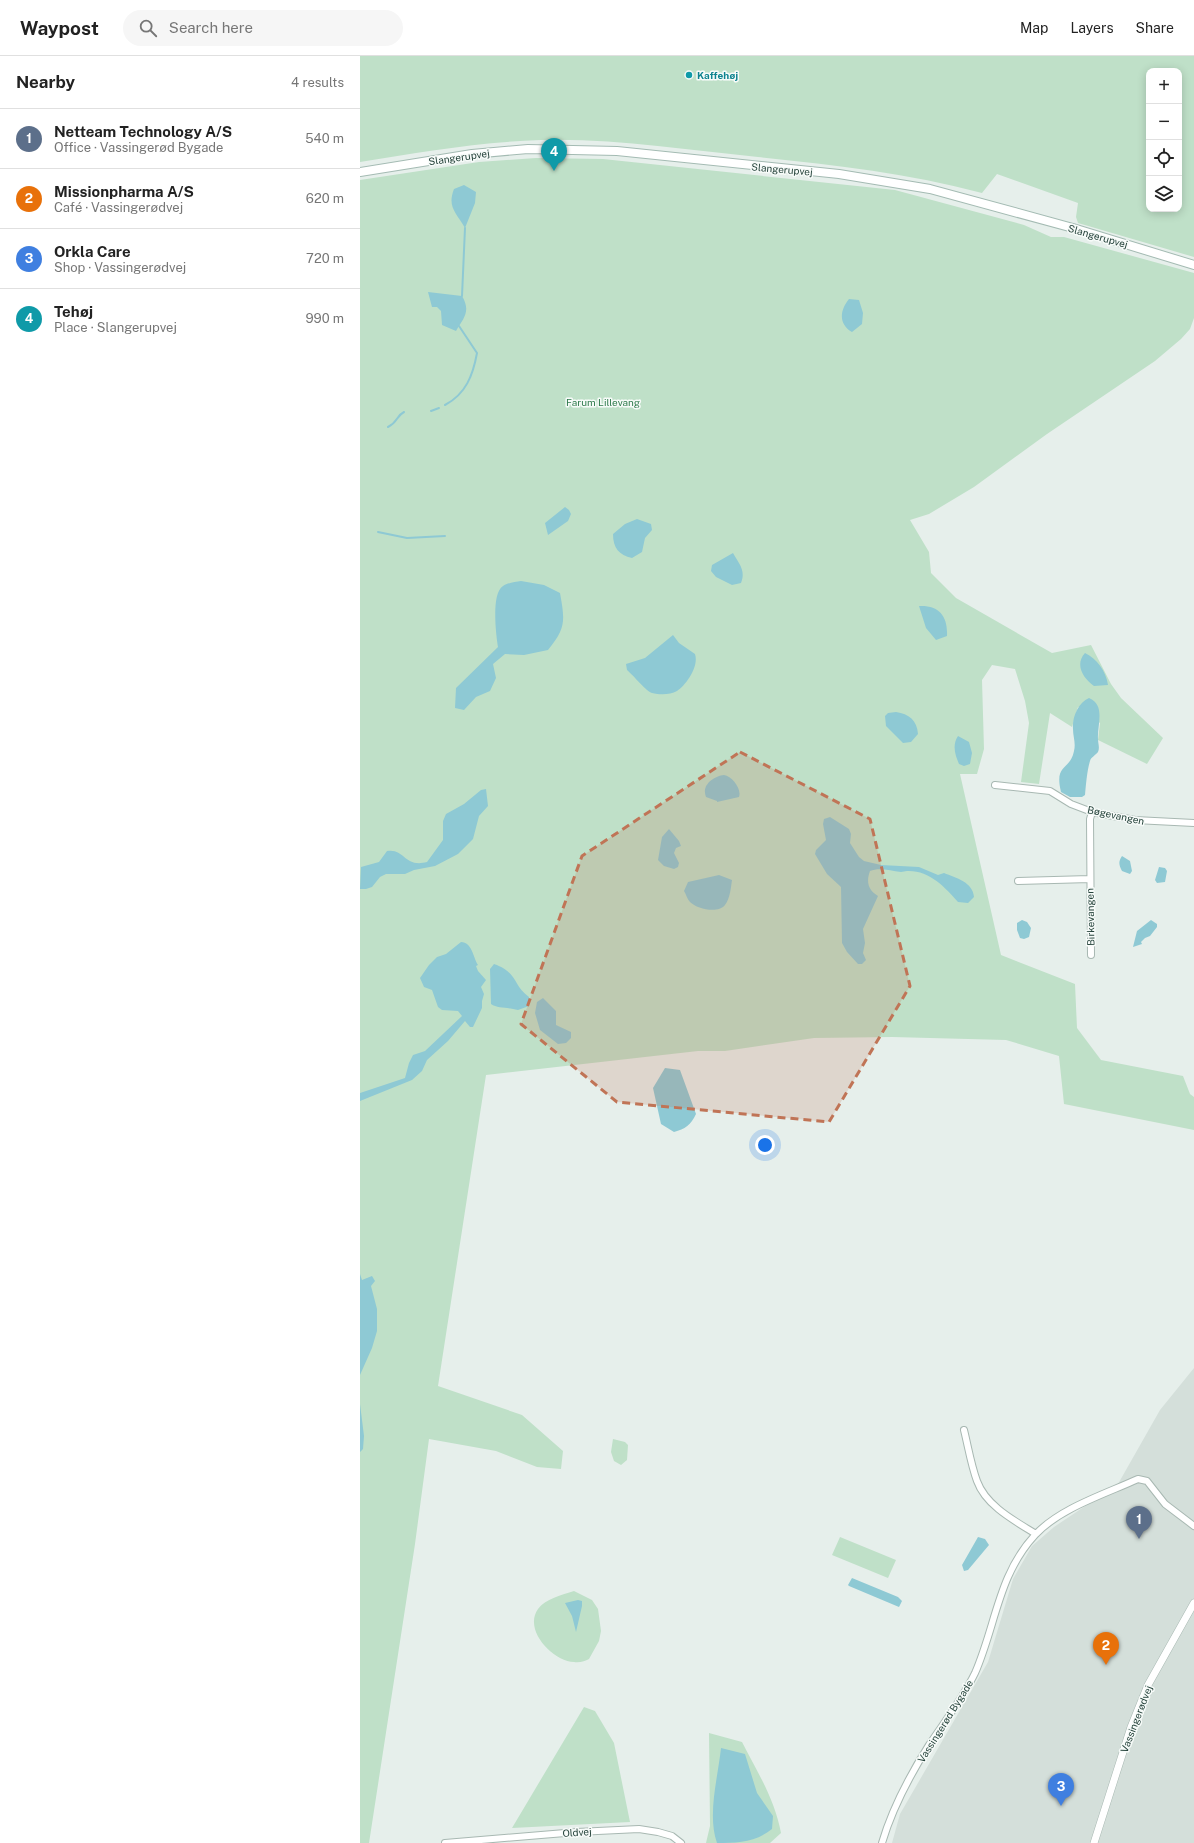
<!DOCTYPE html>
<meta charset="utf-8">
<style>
:root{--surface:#fff;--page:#f6f6f6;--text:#222;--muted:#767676;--line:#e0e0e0;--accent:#d93025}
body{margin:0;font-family:"Public Sans",sans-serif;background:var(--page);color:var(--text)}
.controls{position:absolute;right:12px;top:12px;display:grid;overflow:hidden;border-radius:8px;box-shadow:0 2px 10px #0003}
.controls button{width:36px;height:36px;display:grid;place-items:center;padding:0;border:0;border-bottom:1px solid var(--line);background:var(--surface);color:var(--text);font:20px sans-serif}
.you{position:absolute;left:405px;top:1089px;width:14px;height:14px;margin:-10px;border:3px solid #fff;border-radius:50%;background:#1a73e8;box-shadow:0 0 0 6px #1a73e833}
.badge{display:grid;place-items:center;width:26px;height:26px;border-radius:50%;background:var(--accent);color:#fff;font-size:13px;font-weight:700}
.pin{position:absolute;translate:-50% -33px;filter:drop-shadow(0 1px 2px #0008)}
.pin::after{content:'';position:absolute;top:21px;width:14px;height:12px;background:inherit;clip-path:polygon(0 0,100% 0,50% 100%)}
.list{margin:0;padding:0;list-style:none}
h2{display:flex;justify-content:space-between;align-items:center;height:52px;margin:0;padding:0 16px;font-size:17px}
h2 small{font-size:13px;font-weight:400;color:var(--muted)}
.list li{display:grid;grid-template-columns:26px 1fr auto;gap:12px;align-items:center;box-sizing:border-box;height:60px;padding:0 16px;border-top:1px solid var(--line)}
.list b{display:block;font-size:15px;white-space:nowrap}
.list p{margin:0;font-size:13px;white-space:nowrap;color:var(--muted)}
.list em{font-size:13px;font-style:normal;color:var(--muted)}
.icon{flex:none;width:22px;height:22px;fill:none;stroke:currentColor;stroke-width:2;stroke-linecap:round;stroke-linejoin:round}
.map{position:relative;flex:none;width:834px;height:1787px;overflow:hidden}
header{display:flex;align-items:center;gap:24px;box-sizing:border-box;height:56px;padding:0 20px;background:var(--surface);border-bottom:1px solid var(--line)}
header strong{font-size:19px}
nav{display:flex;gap:22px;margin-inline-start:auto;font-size:14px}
.search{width:280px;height:36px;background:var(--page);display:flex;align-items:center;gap:10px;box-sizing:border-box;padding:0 14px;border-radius:22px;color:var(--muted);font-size:15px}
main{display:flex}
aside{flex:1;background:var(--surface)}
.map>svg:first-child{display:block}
.built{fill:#d4dfda}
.green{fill:#bfe0c8;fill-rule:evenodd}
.water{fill:#8ec9d4}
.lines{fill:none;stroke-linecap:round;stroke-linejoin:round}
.stream{stroke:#8ec9d4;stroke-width:2}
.minor-casing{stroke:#a8b8b2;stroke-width:8}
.tertiary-casing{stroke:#a8b8b2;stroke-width:8}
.secondary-casing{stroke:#a4bbb3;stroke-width:10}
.minor{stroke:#fff;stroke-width:6}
.tertiary{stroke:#fff;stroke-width:7}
.secondary{stroke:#fff;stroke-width:8}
.marked{fill:#c07456;fill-opacity:0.2;stroke:#c07456;stroke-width:3;stroke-dasharray:8 5;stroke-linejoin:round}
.culture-dot{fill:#0f9aa8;stroke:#f7fbf9;stroke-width:1.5}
.labels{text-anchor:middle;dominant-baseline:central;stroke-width:3;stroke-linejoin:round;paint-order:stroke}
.culture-label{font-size:10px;font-weight:bold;fill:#0d838f;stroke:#f7fbf9;text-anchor:start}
.street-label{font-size:10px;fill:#24423a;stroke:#f7fbf9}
.park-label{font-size:10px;fill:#2d7a4b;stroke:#f7fbf9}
</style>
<header>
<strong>Waypost</strong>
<div class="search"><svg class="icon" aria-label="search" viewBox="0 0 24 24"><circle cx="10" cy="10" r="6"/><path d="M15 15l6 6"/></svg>Search here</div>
<nav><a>Map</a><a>Layers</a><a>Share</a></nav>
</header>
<main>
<aside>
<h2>Nearby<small>4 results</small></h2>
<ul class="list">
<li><span class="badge" style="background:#5c6f8a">1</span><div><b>Netteam Technology A/S</b><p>Office · Vassingerød Bygade</p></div><em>540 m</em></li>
<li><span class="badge" style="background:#e8710a">2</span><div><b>Missionpharma A/S</b><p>Café · Vassingerødvej</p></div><em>620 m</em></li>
<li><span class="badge" style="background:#3f7fe0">3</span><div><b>Orkla Care</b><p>Shop · Vassingerødvej</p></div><em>720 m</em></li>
<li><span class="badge" style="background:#0f9aa8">4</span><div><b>Tehøj</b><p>Place · Slangerupvej</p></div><em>990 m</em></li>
</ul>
</aside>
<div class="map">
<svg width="834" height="1787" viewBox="0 0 834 1787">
<rect width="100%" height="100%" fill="#e6efeb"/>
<path class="built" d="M834,1312V1787H532L540,1758L628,1606L653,1523L672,1490L694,1471L758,1428L800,1354Z"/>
<path class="green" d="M0,0H834V201L718,167L716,161L718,147L637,118L622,137C548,117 473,109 398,101C326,94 253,82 181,84C120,86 60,96 0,106ZM789,15H819V153H789Z
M176,102L243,103L535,134L664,169L691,181H704L834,217V262L830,273L821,283L795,305L687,378L614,431L569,458L550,464L569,496L571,517L596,542L692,597L731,589L751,628L761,642L803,682L787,708L738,684L740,667L718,651L712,671L690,657L679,728L661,726L669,667L665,645L655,613L632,609L622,624L624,693L617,718H600L641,899L715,928L717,972L741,1004L823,1020L830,1038L834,1041V1074L704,1048L699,1000L646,984L532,981L454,982L365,995H338L126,1019L78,1330L162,1359L203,1395L201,1413L177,1411L136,1395L69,1383L55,1488L9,1787H0V124L119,106Z
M253,1383L265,1386L268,1389L267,1404L261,1409L254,1405L251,1396Z
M480,1481L536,1504L528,1522L472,1499Z
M214,1535L232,1544L238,1553L241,1575L239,1585L229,1603C225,1605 220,1607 214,1606C193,1605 163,1574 178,1553C185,1543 202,1539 214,1535Z
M224,1651L235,1655L254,1687L270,1766L152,1772Z
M349,1677L382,1686C397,1715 415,1744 421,1777L410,1787H346L350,1770Z"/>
<path class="water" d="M104,129L116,136L115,147L105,172C96,156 87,151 94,133Z
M68,236L102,240C111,255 104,262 96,275L82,269L81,255L77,251H72Z
M489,243L499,244L503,257L502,268L492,276C478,268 480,254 489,243Z
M205,451L209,454L211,458L208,465L188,479L185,467Z
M277,463L291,468L292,474L285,482L282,496L272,502C259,499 253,492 253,478L265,468Z
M373,497C379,508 386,514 381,527L372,529L356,521L351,515L352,509Z
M161,525L184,529L200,537C205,565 206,572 188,594L164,599L145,598L133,608L136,622L130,635L116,641L104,654L95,652L96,632L138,591C136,579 131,537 143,530C147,527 155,526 161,525Z
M559,550C579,549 588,560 587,580L576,584L566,572Z
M313,579L319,587L335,598C339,610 327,628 317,635C310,639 300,639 292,637C286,635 274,620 267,614L266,608L285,602Z
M725,597C737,603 746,615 748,629L734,630C724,623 714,609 725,597Z
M729,642C746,649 737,669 738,683C738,688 740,691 738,696C736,699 731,701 730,705C727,715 726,728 725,739L722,741H710L701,736C694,707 710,715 714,695C716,687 713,681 713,673C712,661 718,647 729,642Z
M536,656C549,658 557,664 558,678L551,686L543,687L526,670L525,660L528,657Z
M598,680L609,686L612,697L610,708L604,710L599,708C595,699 592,689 598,680Z
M364,719C372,720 382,733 379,741L357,746V745L346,741C341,729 354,720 364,719Z
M126,733L128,750L119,760L113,783L98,798L75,810L54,814L45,818H26L20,821L12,831L6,833H0L1,811L19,806L27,795C45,792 44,812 67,806L83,784V765L86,758L104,748L121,734Z
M470,761L489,773L491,778L490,787L499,801L504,805L521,809L559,811L578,819L584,817C596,822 613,826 614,841L608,847L598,846C585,831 569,814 547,815C545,815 543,816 541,816C530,815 520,811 510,815C506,826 508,834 518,840L503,873L505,887L503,897L506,904L502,908H498L487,896L482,887L481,831L467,818L455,798L456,794L466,784L463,768L464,763Z
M309,773L319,785L321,790L316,792L314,797L319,807L318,811L314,813L304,810L298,804L302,781Z
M762,800L770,805L772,815L770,818L762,815C759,809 758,806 762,800Z
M799,811L805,812L807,815L805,826L797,827L795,824Z
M359,819L372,824C371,831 370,843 365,849C358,858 337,853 330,846C327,843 326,838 324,835L328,826Z
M662,864L667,866L671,872L669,881L664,883L660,882L657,874V867Z
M791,864L797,868V871L790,880L785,882L781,886L782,888L773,891L777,875Z
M101,886C112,886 113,901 118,909L116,910L118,915L126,924L121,931L124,938L122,945V952L113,971H110L105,965L88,985L67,1004L62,1015L52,1024L0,1045V1037L45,1022L49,1007L53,999L65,995L102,960L98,955L82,954L78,951L72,934L64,931L60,922L69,909L77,901L86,898Z
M134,908C159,917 152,929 169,941V950L158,954C149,951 138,953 131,948L130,913Z
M183,942L196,955V969L211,976V982L206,987L198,988L180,974L175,957L177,946Z
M305,1012L320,1014L336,1058C331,1069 325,1073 314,1076L301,1068L293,1032Z
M0,1218L2,1224L12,1220L15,1225L11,1230L17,1253V1275L12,1292L0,1319Z
M0,1348L4,1380L3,1393L0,1396Z
M618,1481L625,1483L629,1489L608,1514L604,1515L602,1509Z
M492,1522L538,1541L542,1545L539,1551L489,1530L488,1529Z
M218,1544L222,1545V1550L216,1576L212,1560L205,1547Z
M361,1692L385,1698L397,1737L413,1760L412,1773C396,1786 377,1787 357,1787C347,1759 358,1721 361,1692Z"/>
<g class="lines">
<path class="stream" d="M102,240L105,172
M85,349C106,338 113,319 117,297L99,270
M71,355L79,352
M28,371C38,366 36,360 44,356
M18,476L47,482L85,480"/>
<g class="minor-casing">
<path id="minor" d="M635,729L690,735L711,748L732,756L775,764L834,767
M658,825L730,823
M731,899L730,763L732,756
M604,1374C608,1390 611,1409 617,1425C626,1450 655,1465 676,1478
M85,1787L217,1776L279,1773L298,1776L312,1780L321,1787
M522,1787C532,1753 550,1719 569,1689C585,1665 603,1642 615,1617C636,1569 638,1519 675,1479C700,1452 745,1438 778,1423L787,1425L805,1448L834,1470"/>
</g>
<g class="tertiary-casing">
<path id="tertiary" d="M734,1787L771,1671L788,1629L834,1547"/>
</g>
<g class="secondary-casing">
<path id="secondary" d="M0,116L112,98L168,93L257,95L479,118L570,133L713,172L834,209"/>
</g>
<use href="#minor" class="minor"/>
<use href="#tertiary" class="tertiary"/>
<use href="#secondary" class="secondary"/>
</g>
<path class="marked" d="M380,696L510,763L550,930L469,1066L257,1046L161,968L222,800Z"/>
<circle class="culture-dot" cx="329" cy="19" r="4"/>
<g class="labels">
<g class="culture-label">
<text x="337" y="19">Kaffehøj</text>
</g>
<g class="street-label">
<text transform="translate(99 101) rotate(-8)">Slangerupvej</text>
<text transform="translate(422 113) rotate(5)">Slangerupvej</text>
<text transform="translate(738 180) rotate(16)">Slangerupvej</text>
<text transform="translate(756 759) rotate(12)">Bøgevangen</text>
<text transform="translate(730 861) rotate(-91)">Birkevangen</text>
<text transform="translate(776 1663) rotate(-69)">Vassingerødvej</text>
<text transform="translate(585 1665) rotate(-58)">Vassingerød Bygade</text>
<text transform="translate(217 1776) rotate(-4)">Oldvej</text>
</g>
<g class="park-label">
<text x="243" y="346">Farum Lillevang</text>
</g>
</g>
</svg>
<div class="controls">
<button>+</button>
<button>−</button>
<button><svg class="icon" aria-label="locate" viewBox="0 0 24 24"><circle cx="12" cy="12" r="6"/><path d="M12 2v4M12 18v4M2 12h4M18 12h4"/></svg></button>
<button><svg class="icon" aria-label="layers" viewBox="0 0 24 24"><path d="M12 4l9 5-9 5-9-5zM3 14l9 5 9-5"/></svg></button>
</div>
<div class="you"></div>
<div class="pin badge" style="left:779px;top:1483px;background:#5c6f8a">1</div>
<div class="pin badge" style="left:746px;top:1609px;background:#e8710a">2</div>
<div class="pin badge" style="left:701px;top:1750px;background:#3f7fe0">3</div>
<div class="pin badge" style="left:194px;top:115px;background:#0f9aa8">4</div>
</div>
</main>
